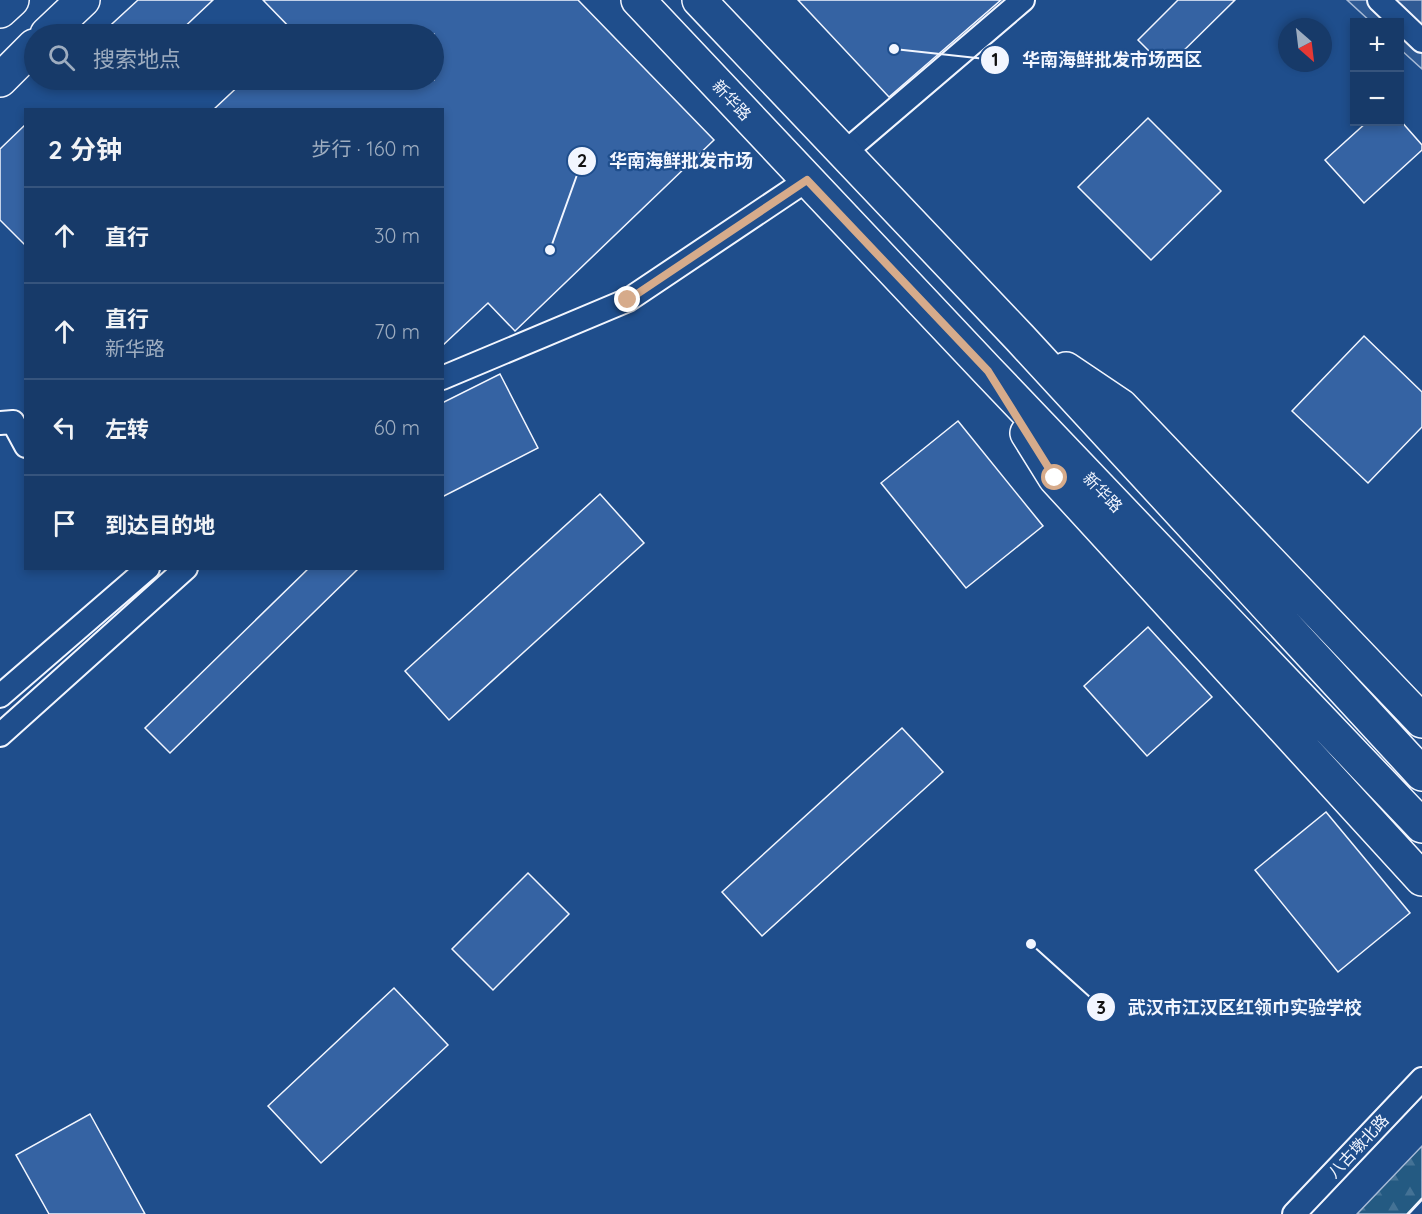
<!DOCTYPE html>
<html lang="zh">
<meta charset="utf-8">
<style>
:root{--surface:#173a69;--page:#244571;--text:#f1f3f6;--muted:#9eadc0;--line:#36547d}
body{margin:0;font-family:Quicksand,"Noto Sans SC",sans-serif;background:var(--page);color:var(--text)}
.controls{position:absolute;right:18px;top:18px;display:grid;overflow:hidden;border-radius:0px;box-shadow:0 3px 9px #0003}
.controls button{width:54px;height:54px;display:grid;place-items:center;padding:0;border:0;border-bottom:2px solid var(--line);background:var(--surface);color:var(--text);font:30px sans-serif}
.compass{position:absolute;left:1278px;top:18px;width:54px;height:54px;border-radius:50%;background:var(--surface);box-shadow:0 3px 9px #0003;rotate:152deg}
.stop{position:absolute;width:18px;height:18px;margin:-14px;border:4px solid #d6ab8b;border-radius:50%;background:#fff}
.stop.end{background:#d6ab8b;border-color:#fff;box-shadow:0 2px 6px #0008}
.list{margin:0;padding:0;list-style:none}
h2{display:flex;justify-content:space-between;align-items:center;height:78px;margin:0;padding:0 24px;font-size:26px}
h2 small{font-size:20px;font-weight:400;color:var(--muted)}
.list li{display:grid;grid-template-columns:39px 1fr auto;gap:18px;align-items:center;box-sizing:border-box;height:96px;padding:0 24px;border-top:2px solid var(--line)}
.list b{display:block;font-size:22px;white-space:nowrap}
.list p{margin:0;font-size:20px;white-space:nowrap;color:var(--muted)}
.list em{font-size:20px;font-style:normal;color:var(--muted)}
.icon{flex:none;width:33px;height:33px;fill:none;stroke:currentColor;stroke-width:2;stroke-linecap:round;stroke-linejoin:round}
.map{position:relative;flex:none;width:1422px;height:1214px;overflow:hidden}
.search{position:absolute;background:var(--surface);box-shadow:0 3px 9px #0003;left:24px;top:24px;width:420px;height:66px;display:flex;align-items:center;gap:15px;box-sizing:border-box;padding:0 21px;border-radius:33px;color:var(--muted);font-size:22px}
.panel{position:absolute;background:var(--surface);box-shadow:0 3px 9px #0003;left:24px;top:108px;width:420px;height:462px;border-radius:0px}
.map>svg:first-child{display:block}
.forest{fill:url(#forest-firs);stroke:#a8bbd7;stroke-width:1.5}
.parking{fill:#305b95;stroke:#a8bbd7;stroke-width:1.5}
.building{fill:#3563a3;stroke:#f2f6ff;stroke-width:1.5}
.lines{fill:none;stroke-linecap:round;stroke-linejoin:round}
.street-casing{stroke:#f2f6ff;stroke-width:26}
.primary-casing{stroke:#f2f6ff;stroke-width:36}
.highway-casing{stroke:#f2f6ff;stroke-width:36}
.street{stroke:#1f4e8c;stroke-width:22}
.primary{stroke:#1f4e8c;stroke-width:33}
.highway{stroke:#1f4e8c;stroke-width:33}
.wall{stroke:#f2f6ff;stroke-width:3}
.route{stroke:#d6ab8b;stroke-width:8}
.labels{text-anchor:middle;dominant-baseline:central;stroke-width:4.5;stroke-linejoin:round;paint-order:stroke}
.street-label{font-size:16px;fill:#f2f6ff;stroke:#1f4e8c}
.leader{fill:none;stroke:#f2f6ff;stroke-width:2}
.callout-dot{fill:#f2f6ff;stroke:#1f4e8c;stroke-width:2}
.mark-label{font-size:18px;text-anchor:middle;font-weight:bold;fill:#111}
.callout-label{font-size:18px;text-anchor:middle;font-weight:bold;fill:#f2f6ff;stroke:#1f4e8c;stroke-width:4.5;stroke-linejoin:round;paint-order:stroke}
</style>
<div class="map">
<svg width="1422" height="1214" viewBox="0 0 1422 1214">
<defs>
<pattern id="forest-firs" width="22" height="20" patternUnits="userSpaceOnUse" patternTransform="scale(1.5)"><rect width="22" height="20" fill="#245a82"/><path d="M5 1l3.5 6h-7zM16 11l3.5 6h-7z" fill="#447295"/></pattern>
</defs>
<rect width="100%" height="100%" fill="#1f4e8c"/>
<path class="forest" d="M1422,1146V1199L1408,1214H1357Z"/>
<path class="parking" d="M1347,0H1422V69L1400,49V22H1371Z"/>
<path class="building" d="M138,0H213L177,34H101Z
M263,0H578L714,140L515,331L488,303L442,346V110H213L245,80H434V34H291L294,32Z
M798,0H1001L889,97Z
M1178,0H1235L1166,68L1138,40Z
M1148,118L1221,191L1151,260L1078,187Z
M1400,120L1422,145V150L1364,203L1325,160L1367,122Z
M26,124V246L0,220V149Z
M1364,336L1422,392V427L1368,483L1292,411Z
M500,374L538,448L442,497V403Z
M958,421L1043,526L966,588L881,483Z
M600,494L644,543L449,720L405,671Z
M309,568H359L170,753L145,728Z
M1148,627L1212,697L1147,756L1084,686Z
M902,728L943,772L762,936L722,892Z
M1326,812L1410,913L1338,972L1255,870Z
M528,873L569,914L493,990L452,949Z
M394,988L448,1045L321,1163L268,1106Z
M90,1114L145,1214H49L16,1155Z"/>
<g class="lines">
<g class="street-casing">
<path id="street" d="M1379,0L1422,41
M844,153L1023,0
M442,378L628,300L807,180
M0,423L13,422L26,446
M0,696L148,568
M0,735L186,568
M1294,1214L1422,1079"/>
</g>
<g class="primary-casing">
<path id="primary" d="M638,0L988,371L1422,826
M699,0L1020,338L1422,774
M47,34L83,0
M0,80L34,46
M1066,369L1121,406L1422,721
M1027,433L1055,478L1422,879"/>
</g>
<g class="highway-casing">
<path id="highway" d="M0,11L12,0"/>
</g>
<use href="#street" class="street"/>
<use href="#primary" class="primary"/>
<use href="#highway" class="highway"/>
<path class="wall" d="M1408,1214L1422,1199"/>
</g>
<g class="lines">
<path class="route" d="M628,300L807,180L988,371L1055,478"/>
</g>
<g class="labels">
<g class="street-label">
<text transform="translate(732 100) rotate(47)">新华路</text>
<text transform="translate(1103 492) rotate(46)">新华路</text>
<text transform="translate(1358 1146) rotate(-47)">八古墩北路</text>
</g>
</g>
<path class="leader" d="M894 49L995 60M550 250L582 161M1031 944L1101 1007"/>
<g class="callout-dot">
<circle cx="894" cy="49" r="6"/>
<circle cx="550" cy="250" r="6"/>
<circle cx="1031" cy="944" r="6"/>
<circle cx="995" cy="60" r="15"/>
<circle cx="582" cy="161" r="15"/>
<circle cx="1101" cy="1007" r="15"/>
</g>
<g class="mark-label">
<text x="995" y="66">1</text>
<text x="582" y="167">2</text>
<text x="1101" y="1014">3</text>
</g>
<g class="callout-label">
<text x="1112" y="66">华南海鲜批发市场西区</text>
<text x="681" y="167">华南海鲜批发市场</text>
<text x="1245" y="1014">武汉市江汉区红领巾实验学校</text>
</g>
</svg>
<div class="controls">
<button>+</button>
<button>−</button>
</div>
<svg class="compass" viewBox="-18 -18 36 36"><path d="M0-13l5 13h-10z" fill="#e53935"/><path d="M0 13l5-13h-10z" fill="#9eadc0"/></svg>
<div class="stop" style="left:1055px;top:478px"></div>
<div class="stop end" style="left:628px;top:300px"></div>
<div class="search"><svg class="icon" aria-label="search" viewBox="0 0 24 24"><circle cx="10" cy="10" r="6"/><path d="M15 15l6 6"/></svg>搜索地点</div>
<section class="panel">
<h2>2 分钟<small>步行 · 160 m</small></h2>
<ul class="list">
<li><svg class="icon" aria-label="ahead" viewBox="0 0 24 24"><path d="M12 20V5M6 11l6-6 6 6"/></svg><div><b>直行</b></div><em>30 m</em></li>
<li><svg class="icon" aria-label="ahead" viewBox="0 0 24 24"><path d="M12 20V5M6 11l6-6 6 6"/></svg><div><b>直行</b><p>新华路</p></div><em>70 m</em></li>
<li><svg class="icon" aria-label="left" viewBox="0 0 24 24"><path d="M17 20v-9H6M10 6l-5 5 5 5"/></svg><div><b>左转</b></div><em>60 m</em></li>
<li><svg class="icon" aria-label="arrive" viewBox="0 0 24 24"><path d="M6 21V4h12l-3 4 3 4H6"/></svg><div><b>到达目的地</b></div></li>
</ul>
</section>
</div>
